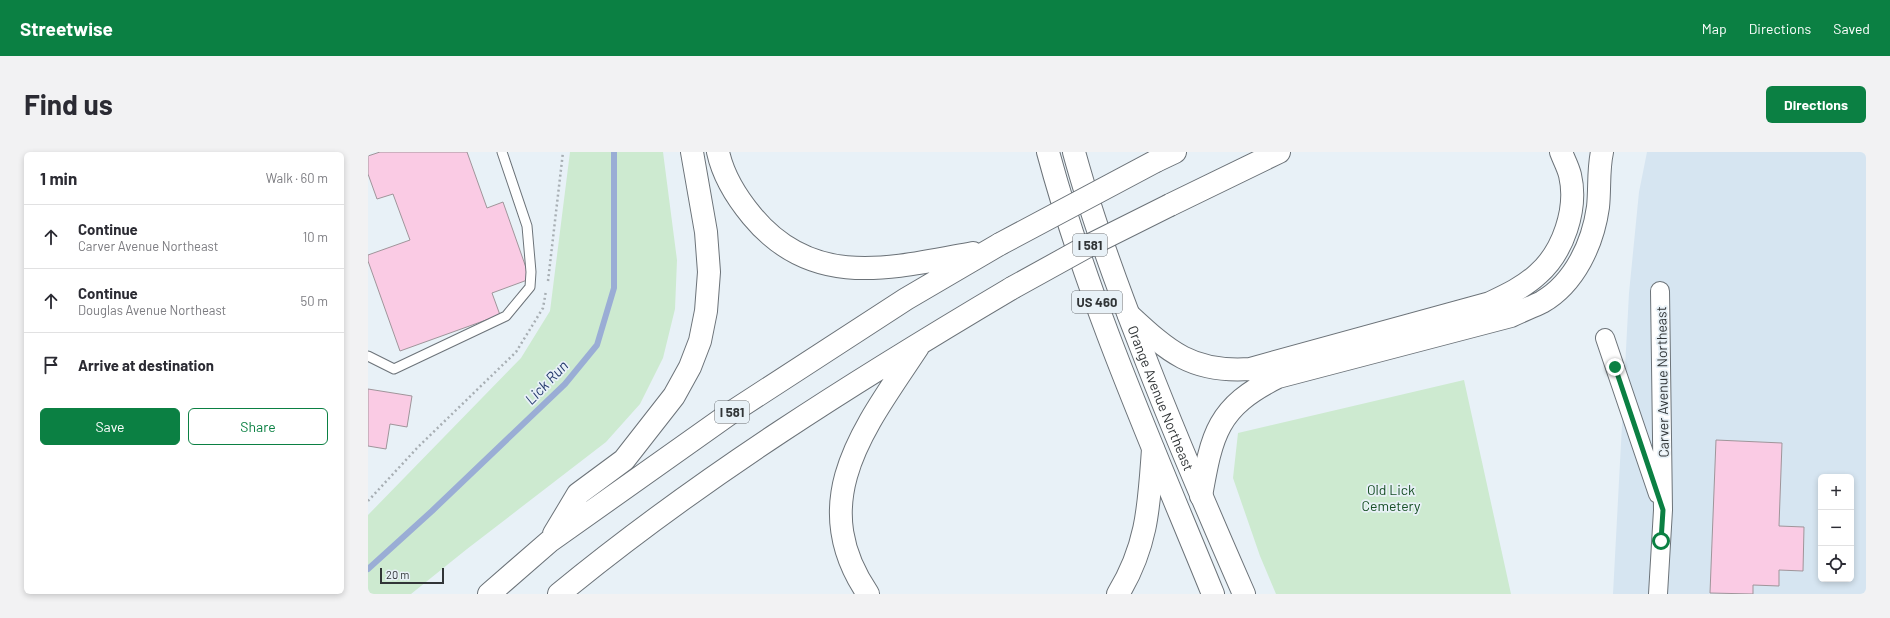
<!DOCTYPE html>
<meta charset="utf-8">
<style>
:root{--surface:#fff;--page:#f2f2f3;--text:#2b2b33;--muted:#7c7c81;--line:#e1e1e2;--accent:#0b8043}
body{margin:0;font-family:Barlow,sans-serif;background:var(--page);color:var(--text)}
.controls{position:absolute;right:12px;bottom:12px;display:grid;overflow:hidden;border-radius:6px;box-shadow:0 2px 6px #0003}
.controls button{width:36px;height:36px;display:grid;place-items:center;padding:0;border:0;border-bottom:1px solid var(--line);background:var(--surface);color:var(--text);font:20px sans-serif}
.scale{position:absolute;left:12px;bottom:10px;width:64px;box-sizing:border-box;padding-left:4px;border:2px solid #313537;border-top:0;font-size:11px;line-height:14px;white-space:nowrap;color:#313537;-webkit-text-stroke:3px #e8f1f7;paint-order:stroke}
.stop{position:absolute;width:12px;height:12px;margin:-9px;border:3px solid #0b8043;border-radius:50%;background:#fff}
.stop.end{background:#0b8043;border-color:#fff;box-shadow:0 1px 4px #0008}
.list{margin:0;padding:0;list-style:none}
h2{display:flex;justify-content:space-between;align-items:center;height:52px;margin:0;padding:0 16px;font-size:17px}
h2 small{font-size:13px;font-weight:400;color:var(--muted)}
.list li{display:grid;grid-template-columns:26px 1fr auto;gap:12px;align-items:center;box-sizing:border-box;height:64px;padding:0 16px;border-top:1px solid var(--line)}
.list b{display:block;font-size:15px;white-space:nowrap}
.list p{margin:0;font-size:13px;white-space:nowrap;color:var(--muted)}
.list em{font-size:13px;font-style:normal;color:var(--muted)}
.actions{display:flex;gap:8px;padding:12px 16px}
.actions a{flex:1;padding:9px 0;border:1px solid var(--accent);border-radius:6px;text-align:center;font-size:14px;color:var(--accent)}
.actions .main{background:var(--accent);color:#fff}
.icon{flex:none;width:22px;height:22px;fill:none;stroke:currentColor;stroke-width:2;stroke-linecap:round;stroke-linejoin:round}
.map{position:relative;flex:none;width:1498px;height:442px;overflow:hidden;border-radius:6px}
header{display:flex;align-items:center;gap:24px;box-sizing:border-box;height:56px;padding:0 20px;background:var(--accent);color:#fff}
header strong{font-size:19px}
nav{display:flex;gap:22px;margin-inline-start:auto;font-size:14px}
.intro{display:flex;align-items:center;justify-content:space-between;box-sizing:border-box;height:96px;padding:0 24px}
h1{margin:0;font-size:28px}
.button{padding:10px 18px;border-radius:6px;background:var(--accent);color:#fff;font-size:14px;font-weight:700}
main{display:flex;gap:24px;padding:0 24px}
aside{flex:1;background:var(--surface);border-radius:6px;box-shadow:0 2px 6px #0003}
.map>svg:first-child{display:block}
.built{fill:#d6e5f1;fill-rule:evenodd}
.green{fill:#cdead0}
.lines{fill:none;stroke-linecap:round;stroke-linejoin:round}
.stream{stroke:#9aadd5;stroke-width:6}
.building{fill:#facbe4;stroke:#9f959a}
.service-casing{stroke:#6c7379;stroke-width:11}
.minor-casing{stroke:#6c7379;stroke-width:20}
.trunk-casing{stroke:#6c7379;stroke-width:24}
.motorway-casing{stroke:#6c7379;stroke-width:24}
.path{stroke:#a7aeb3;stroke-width:2.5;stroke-dasharray:2 3;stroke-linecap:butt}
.service{stroke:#fff;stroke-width:9}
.minor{stroke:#fff;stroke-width:18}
.trunk{stroke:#fff;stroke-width:22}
.motorway{stroke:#fff;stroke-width:22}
.motorway-bridge-casing{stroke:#6c7379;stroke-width:24;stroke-linecap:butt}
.motorway-bridge{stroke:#fff;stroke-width:22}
.route{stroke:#0b8043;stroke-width:5}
.labels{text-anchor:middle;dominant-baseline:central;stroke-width:3.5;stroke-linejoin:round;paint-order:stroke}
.shield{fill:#e8f1f7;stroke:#686d71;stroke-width:1}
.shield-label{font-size:13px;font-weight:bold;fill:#313537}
.street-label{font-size:14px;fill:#313537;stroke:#e8f1f7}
.park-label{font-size:14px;fill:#174f25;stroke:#e8f1f7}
.water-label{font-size:15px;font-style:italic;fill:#263b6e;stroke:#e8f1f7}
</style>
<header>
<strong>Streetwise</strong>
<nav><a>Map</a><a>Directions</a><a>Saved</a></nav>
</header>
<div class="intro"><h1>Find us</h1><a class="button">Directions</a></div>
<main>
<aside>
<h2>1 min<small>Walk · 60 m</small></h2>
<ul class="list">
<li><svg class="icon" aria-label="ahead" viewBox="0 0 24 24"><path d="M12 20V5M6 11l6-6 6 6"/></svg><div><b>Continue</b><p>Carver Avenue Northeast</p></div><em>10 m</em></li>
<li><svg class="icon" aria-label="ahead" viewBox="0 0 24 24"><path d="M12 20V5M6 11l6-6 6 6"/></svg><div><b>Continue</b><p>Douglas Avenue Northeast</p></div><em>50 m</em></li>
<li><svg class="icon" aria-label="arrive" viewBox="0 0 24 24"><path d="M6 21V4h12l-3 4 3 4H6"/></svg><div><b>Arrive at destination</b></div></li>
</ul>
<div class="actions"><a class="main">Save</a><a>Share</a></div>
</aside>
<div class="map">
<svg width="1498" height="442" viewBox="0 0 1498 442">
<rect width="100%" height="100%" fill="#e8f1f7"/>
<path class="built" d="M1279,0H1498V442H1245L1261,141L1271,40ZM1453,325H1483V427H1453Z"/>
<path class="green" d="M202,0H295L309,108L307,157L295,206L272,252L238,290L99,397L43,442H0V363L153,206L182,159Z
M1096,228L1143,442H908L892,404L865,326L870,281Z"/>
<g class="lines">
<path class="stream" d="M0,417L64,359L197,232L229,193L246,136V0"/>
</g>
<path class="building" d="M12,0H99L119,56L135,50L162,127L124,141L132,163L32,199L0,109V103L42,88L25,42L9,47L0,22V4Z
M0,237L44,244L39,275L22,272L18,297L0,294Z
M1348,288L1414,291L1411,374L1436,375L1435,419L1411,418V434L1385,433V442L1342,441Z"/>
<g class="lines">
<g class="service-casing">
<path id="service" d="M0,204L26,217L138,164L162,135L163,120L159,74L134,0"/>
</g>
<g class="minor-casing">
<path id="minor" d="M1237,186L1290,342
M1290,442L1295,358L1292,139"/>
</g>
<g class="trunk-casing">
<g id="trunk">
<path d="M680,0C721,152 786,297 845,442"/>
<path id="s1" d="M706,0C724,66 748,131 773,195C805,279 840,360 876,442"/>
</g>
</g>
<g class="motorway-casing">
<path id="motorway" d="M350,0C355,23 369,46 384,64C445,138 524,116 605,101
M788,9L807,0
M802,53L911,0
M761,163C801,200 824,221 882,217L1122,151C1139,143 1156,135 1170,122C1195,100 1210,57 1202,23C1200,15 1196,8 1193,0
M833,344C844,282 849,255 910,225L1143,164C1153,159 1164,155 1174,150C1207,131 1225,91 1230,55C1232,37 1230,18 1234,0
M186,382L210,342L256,308L306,244L322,215L332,189L338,159L341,120L338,80L324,0
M121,442L182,389L364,260L538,147L632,92
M191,442C332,326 487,229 644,136
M500,442C436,348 498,274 550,195
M750,442C780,393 781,352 785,297"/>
</g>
<path class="path" d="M180,129L195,0
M0,349L50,295L148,200L175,156L178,139"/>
<use href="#service" class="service"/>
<use href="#minor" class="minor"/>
<use href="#trunk" class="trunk"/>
<use href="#motorway" class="motorway"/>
<g class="motorway-bridge-casing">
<path id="motorway-bridge" d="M632,92L788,9
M644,136L720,94L802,53"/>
</g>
<use href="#motorway-bridge" class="motorway-bridge"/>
</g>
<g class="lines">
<path class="route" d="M1247,215L1295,358L1293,389"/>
</g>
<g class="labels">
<g class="shield">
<rect x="705" y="82" width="34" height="22" rx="3"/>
<rect x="704" y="139" width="50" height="22" rx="3"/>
<rect x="347" y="249" width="34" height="22" rx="3"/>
</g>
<g class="shield-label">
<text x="722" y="93">I 581</text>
<text x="729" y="150">US 460</text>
<text x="364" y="260">I 581</text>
</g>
<g class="street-label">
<text transform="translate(1294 230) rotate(-91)">Carver Avenue Northeast</text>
<text stroke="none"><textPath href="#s1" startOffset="261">Orange Avenue Northeast</textPath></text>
</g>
<g class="park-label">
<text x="1023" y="337">Old Lick<tspan x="1023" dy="16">Cemetery</tspan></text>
</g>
<g class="water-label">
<text transform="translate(178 230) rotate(-46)">Lick Run</text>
</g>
</g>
</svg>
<div class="controls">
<button>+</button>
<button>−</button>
<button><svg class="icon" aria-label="locate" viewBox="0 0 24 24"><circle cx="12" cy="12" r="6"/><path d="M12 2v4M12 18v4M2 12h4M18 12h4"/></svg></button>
</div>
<div class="scale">20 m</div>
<div class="stop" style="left:1293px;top:389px"></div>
<div class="stop end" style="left:1247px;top:215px"></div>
</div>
</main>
